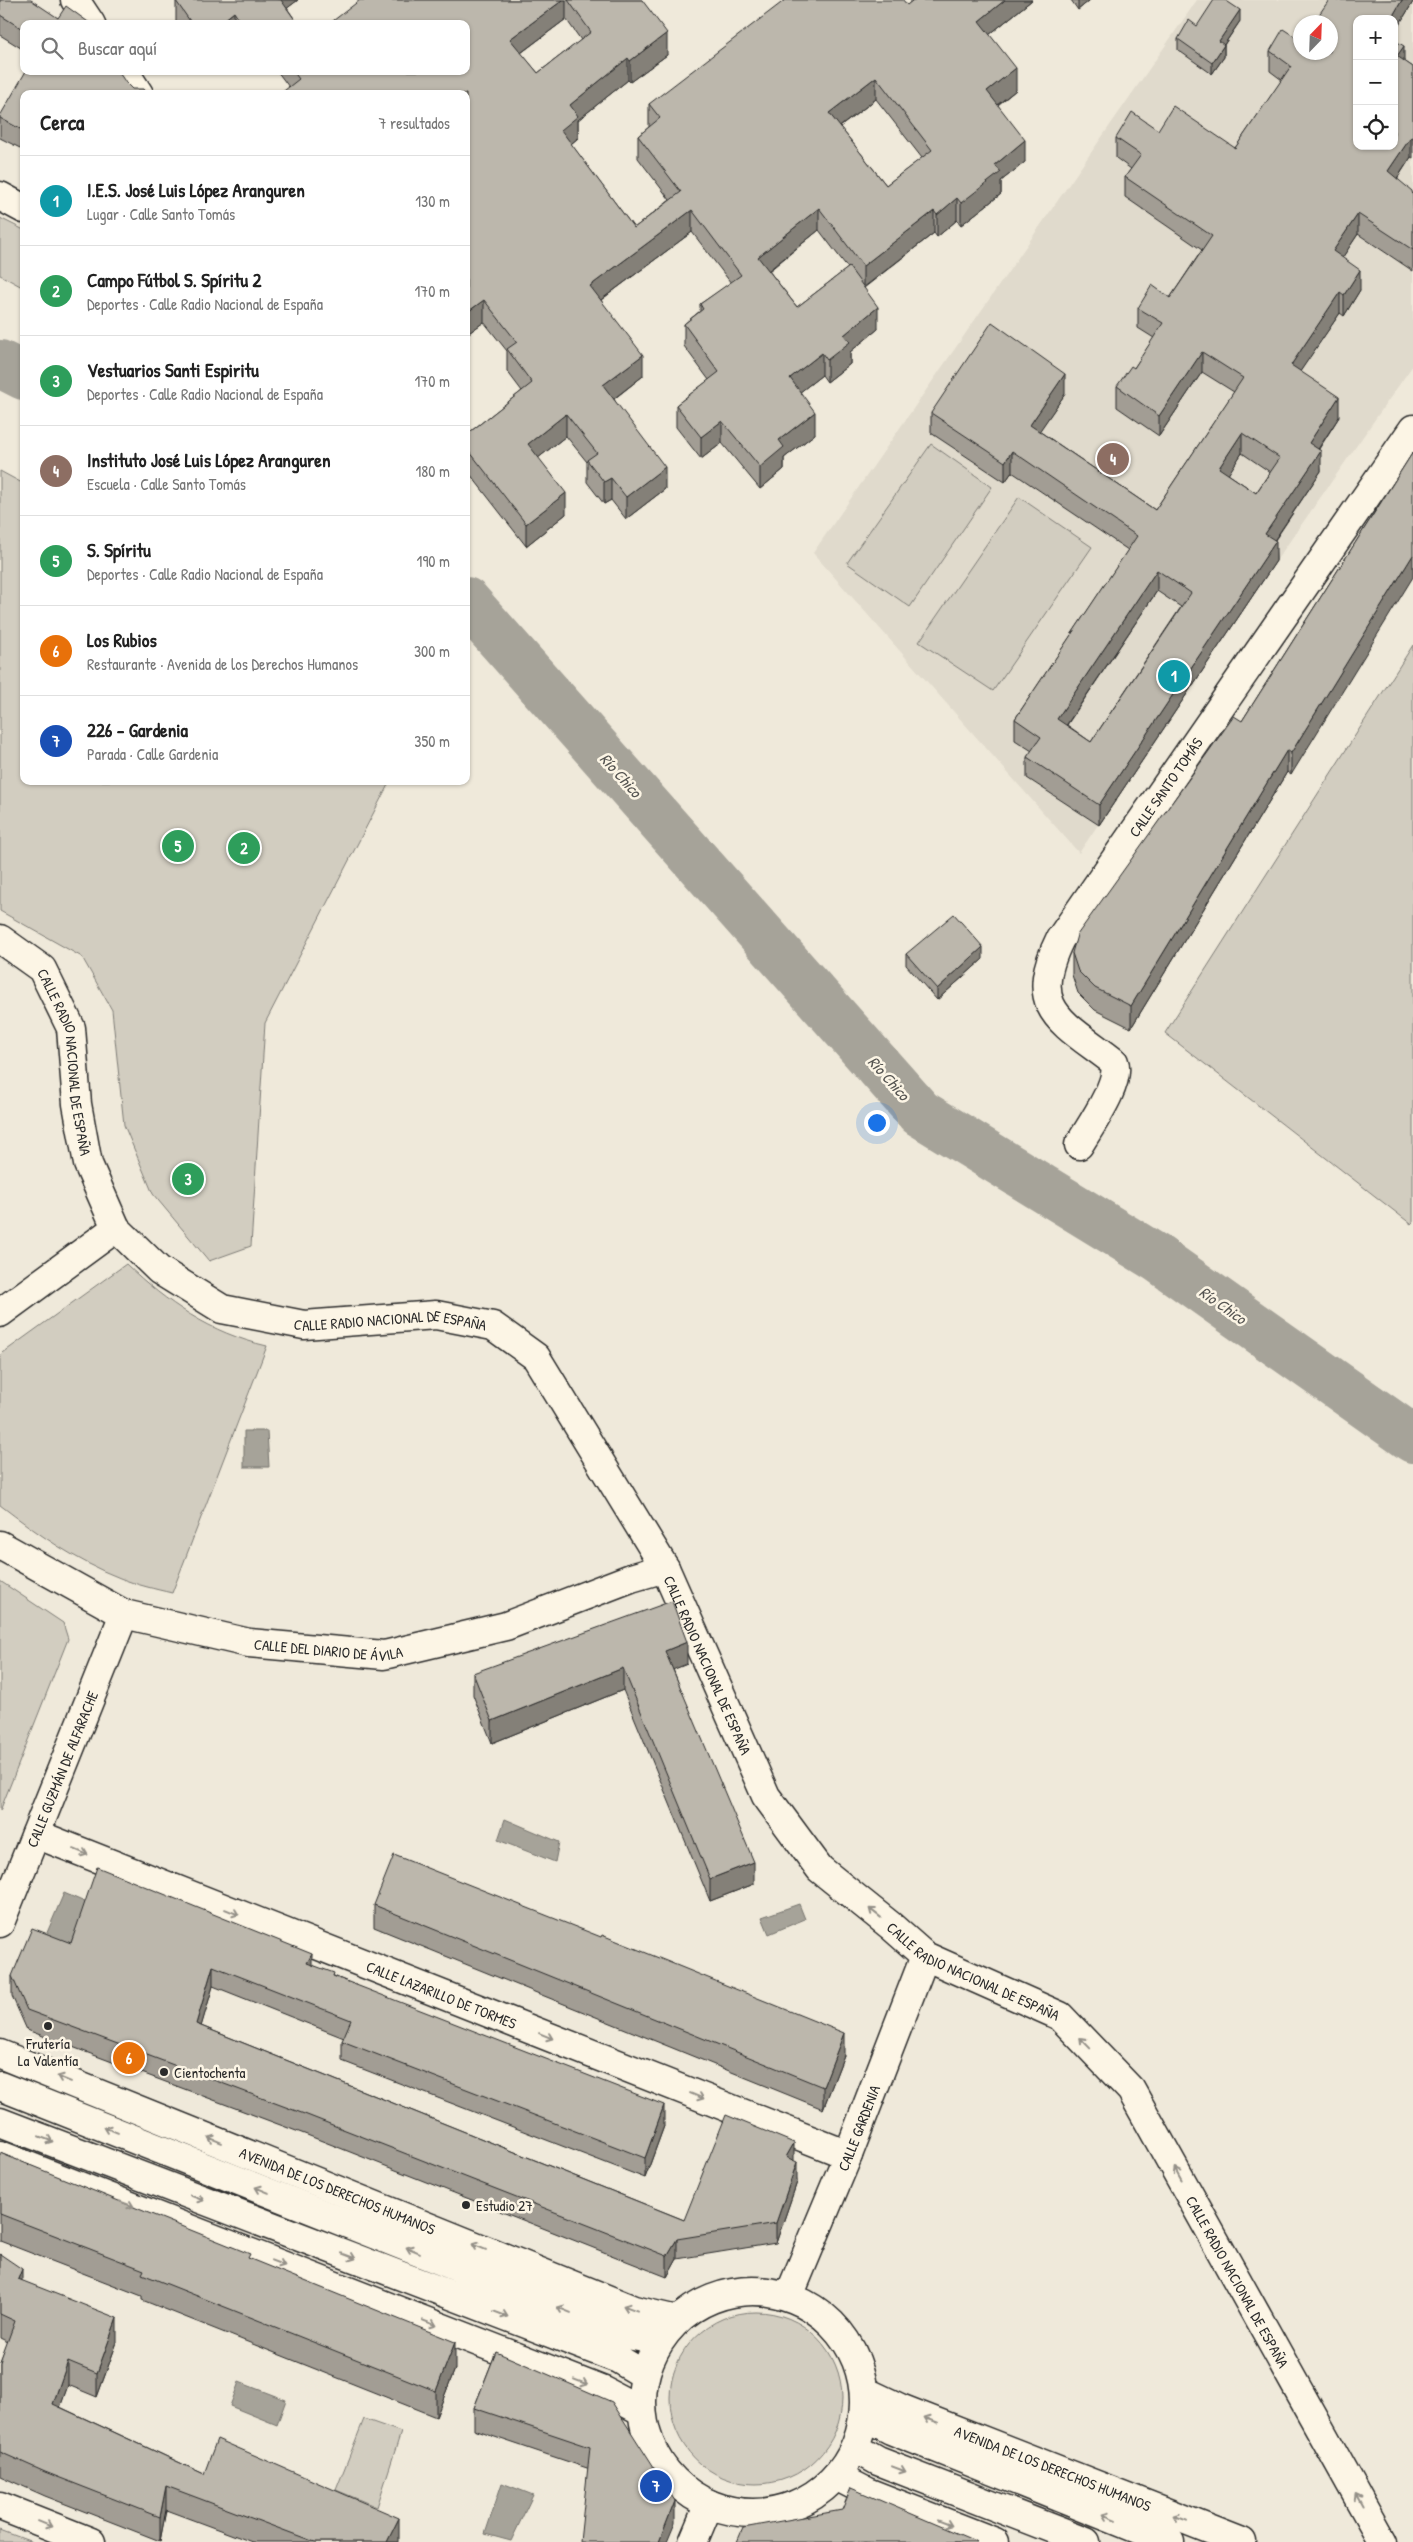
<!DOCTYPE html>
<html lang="es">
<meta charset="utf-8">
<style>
:root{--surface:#fff;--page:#f2f2f2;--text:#222;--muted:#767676;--line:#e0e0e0;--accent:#2b2b2b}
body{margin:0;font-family:"Patrick Hand",sans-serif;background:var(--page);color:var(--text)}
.controls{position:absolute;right:15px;top:15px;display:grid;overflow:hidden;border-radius:10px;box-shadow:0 1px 4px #0004}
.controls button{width:45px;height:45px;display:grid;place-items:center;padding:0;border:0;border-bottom:1px solid var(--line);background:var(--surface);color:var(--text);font:25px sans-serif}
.compass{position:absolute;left:1293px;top:15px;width:45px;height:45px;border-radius:50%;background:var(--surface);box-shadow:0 1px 4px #0004;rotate:23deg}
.you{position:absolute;left:876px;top:1122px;width:18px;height:18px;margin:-12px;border:4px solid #fff;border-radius:50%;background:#1a73e8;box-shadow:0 0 0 8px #1a73e833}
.badge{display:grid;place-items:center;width:32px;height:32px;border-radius:50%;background:var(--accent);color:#fff;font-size:16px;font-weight:700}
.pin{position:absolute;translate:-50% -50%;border:2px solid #fff;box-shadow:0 1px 5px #0006}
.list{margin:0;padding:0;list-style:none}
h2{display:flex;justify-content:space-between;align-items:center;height:65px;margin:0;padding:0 20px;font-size:21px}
h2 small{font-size:16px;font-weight:400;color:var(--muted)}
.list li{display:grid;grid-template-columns:32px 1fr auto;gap:15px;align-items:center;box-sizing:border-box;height:90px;padding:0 20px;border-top:1px solid var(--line)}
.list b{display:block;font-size:19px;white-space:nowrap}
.list p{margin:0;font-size:16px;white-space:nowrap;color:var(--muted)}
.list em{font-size:16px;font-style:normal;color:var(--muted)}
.icon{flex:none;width:28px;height:28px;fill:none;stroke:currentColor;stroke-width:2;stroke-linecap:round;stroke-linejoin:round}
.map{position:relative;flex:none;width:1413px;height:2542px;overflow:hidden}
.search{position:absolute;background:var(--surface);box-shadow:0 1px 4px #0004;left:20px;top:20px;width:450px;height:55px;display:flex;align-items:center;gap:12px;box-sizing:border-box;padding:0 18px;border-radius:10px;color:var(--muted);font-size:19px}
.panel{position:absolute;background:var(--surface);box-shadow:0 1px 4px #0004;left:20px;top:90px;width:450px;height:695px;border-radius:10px}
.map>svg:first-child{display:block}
.built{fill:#e0dacc;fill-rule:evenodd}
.green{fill:#d2cdc0;stroke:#7e7c76}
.water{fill:#a6a399;stroke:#75736d}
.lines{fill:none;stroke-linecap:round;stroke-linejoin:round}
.river{stroke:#a6a399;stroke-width:48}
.minor-casing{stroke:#2b2b2b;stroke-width:31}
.major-casing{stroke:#2b2b2b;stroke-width:31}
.minor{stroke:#fcf5e5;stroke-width:28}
.major{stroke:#fcf5e5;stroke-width:28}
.wall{fill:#a29d94;stroke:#2b2b2b;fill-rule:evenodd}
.shaded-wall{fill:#848078;stroke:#2b2b2b}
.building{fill:#bcb7ac;stroke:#2b2b2b;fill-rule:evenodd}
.oneway{stroke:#949088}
.poi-dot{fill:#2b2b2b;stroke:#fcf5e5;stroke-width:2}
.labels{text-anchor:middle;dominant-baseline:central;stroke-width:5;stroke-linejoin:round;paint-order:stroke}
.street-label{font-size:15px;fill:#2b2b2b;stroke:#fcf5e5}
.poi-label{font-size:15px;fill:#2b2b2b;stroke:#fcf5e5;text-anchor:start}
.water-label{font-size:16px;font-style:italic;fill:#565552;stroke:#fcf5e5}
</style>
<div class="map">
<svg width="1413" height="2542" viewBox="0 0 1413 2542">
<rect width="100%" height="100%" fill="#efe9da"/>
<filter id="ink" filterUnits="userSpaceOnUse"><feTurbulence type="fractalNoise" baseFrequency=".02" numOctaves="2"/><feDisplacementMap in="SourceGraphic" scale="10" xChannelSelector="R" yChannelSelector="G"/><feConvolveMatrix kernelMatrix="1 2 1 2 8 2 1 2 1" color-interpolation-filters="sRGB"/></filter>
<g filter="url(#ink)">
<path class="built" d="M1197,0H1413V365L1276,561L1079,853L813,553ZM1357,19H1394V146H1357ZM1300,22H1330V52H1300Z"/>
<path class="green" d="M0,218L24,230V288L0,275Z
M931,444L992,487L910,607L847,563Z
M0,471L24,484V781H390L265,1023L251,1246L209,1261L153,1194L124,1125L112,1010L82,957L0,911Z
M1019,497L1092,547L993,691L919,642Z
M1413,645V1222L1411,1224L1165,1033Z
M126,1264C167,1303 210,1333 267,1346L172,1593C155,1589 137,1585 120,1578C76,1561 38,1534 0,1505V1355Z
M0,1581L63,1623L68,1639L0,1811Z
M670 2398a86 86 0 1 1 172 0a86 86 0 1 1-172 0Z
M364,2419L401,2432L377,2507L336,2490Z
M0,2530L32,2542H0Z"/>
<path class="water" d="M244,1431H267L269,1467H244Z
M505,1819L559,1842L555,1862L498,1840Z
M64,1893L87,1903L69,1947L46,1935Z
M799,1904L805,1919L769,1934L762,1917Z
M239,2382L286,2400L277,2425L230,2406Z
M502,2483L533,2495L511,2541L485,2534Z"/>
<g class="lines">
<path class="river" d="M0,364L24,376
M466,601L920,1113L1157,1258L1413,1439"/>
<g class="minor-casing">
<g id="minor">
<path d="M75,0L91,24"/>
<path d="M124,71L139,94"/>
<path d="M0,196L24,209"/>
<path id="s1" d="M0,939L42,969L71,1028L77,1104L88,1164L116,1228L159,1270L222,1309L304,1325L436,1315L493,1326L536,1357L665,1568L766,1796L820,1869L891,1926L925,1956L1060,2016L1131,2090L1383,2542"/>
<path id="s2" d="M1079,1145C1090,1126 1122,1082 1114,1062C1063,1022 1025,1010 1060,939L1413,429"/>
<path d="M0,1313L116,1228"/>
<path id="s3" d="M0,1545L124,1614L249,1643L384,1655L506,1626L631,1578L665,1568"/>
<path id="s4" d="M36,1834L848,2155"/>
<path id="s5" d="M0,1923L124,1614"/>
<path id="s6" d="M0,2054L634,2310L677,2320"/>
<path d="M0,2155L604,2391L642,2411"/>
<path id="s7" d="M789,2296L848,2155L925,1956"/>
<path id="s8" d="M864,2391L900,2408L1242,2542"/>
<path d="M836,2476L867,2492L995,2542"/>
<path d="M0,2506L91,2542"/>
<path d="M693,2542L709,2504"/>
</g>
</g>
<g class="major-casing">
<path id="major" d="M0,2086L628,2335L660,2341
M0,2122L618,2359L645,2375
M642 2402a111 111 0 1 1 222 0a111 111 0 1 1-222 0Z
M864,2416L891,2430L1170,2542
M855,2448L878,2461L1086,2542"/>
</g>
<use href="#minor" class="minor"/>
<use href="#major" class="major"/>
</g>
<path class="wall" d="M0,0L58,18L91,24H24V50L0,35Z
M298,0L287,8L298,24H177L176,23V1Z
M360,0H642L667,55L630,82L628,80L578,120V138L571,144L634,228L670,200L638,158V136L649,127V104L907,5L913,0H1032L989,35L1016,90L998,105L1025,162L1001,181V194L961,225L957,220L937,237L934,233L864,288L878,329L850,352V364L827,382L822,375L800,392L815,434L784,458V469L760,489L722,443L701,459L676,427V405L709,380L684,346V324L700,311V304L731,283L692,232L601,300L643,376L614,399L665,489L626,519L611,500L604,504L587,482V462L566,436L538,458L566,514L526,546L466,469V435L522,391L507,371V351L484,322L466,335V94L289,87L277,71H466ZM566,19L581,40L538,73L521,53ZM876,99L922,158L886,185L840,127ZM819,230L848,268L797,307L769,271Z
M1071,0H1090L1078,10Z
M1413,0V2L1394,33V19H1357L1404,61L1413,67V158L1411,157L1397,179L1413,196V271L1358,234L1342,258L1360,290L1344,316L1340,313L1300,371L1339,417L1319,449L1321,471L1275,540L1276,561L1099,825L1027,778V757L1032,751L1015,740V719L1128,550L1012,472L1005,482L931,433V413L1065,394L1039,431L1155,510L1234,392L1202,372L1159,436L1117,407V386L1134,368L1154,338L1138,328V308L1170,298L1202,250L1125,197V177L1131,169L1116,158V138L1158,130L1235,148L1282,80L1270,71V51L1300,52L1338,1ZM1242,453L1270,472L1256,493L1228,474ZM1157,591L1181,607L1091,742L1067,725Z
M1240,21L1224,45V57L1212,74L1178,50V39L1197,26Z
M24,94V150L0,138V116Z
M1413,452L1291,775L1287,772L1131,1028L1095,1010L1078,993L1072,975V953L1242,721Z
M906,954L983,959L937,1000L906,965Z
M687,1664L673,1669L754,1884L710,1901L623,1690L492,1743L473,1695V1673Z
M374,1905L844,2055L823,2109L374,1927Z
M71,1943L312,1965L334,1976L664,2126L645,2178L342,2061V2041L344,2038L213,1986L201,2026L684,2220L794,2161L797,2182L776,2243L677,2259L667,2277L307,2135L27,2030L12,1996V1976Z
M0,2153L250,2259L455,2369L436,2417L142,2300V2296L0,2241Z
M0,2254L22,2281L117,2342L97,2397L68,2385L60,2407L204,2474L399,2542H252L166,2510L160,2541L45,2496L0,2476V2362L8,2342L0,2338Z
M496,2352L675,2523L587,2468L474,2430V2408Z"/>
<path class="shaded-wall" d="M277,0H298L277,16Z
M563,0H566V19L510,61V39Z
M1005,0H1032L979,43V21Z
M1078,0H1090L1078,10Z
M1402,0H1413V2L1394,33V19H1391Z
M1240,10V21L1219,52V41Z
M234,12V24H219Z
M667,33V55L630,82V61Z
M1224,45V57L1212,74V63Z
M1404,46V67L1397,56Z
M628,58V80L578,120V138L561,152V130L570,105Z
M1016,68V90L987,113V91Z
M876,77V99L829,135V113Z
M1411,137V157L1388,192V171Z
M1025,140V162L1001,181V194L961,225V203L995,165Z
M957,198V220L937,237V215Z
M819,208V230L758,279V257Z
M692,210V232L590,308V286Z
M934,211V233L863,288V266Z
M1358,214V234L1333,272V251Z
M1360,270V290L1344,316V295Z
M1340,292V313L1291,385V365Z
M484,300V322L466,335V313Z
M878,307V329L850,352V364L827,382V360L844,335Z
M1202,352V372L1159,436V416Z
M822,353V375L790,400V378Z
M643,355V376L603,407V385Z
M1065,374V394L1030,445V425Z
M1339,397V417L1309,463V443Z
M815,412V434L784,458V469L760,489V467L779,440Z
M566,414V436L528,466V444Z
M722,421V443L701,459V437Z
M1242,433V453L1219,489V468Z
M1012,451V472L1005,482V462Z
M1321,451V471L1265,554V534Z
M665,467V489L626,519V497Z
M611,478V500L604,504V482Z
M566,493V514L526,546V524Z
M1276,541V561L1099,825V805Z
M1413,555V577L1291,775V753Z
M1157,570V591L1057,739V719Z
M1287,750V772L1131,1028V1006Z
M983,947V959L937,1000V989Z
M687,1642V1664L665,1673V1651Z
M623,1668V1690L492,1743V1721Z
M754,1862V1884L710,1901V1879Z
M312,1954V1974L307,1963Z
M213,1966V1986L196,2044V2024Z
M844,2033V2055L823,2109V2087Z
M664,2105V2126L645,2178V2158Z
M794,2143V2163L786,2157Z
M797,2162V2182L776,2243V2223Z
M677,2239V2259L667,2277V2256Z
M22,2269V2293L18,2279Z
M117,2318V2342L97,2397V2373Z
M455,2342V2369L436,2417V2391Z
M68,2361V2385L53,2428V2404Z
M166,2486V2510L160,2541V2517Z
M675,2501V2523L667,2542H659Z
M399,2518V2542H387Z"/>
<path class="building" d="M0,0H31L58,18L66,6L91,24H24V30L0,15Z
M177,0H281L298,24H242L234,12L219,24H192L176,1Z
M360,0H563L510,39L538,73L591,32L568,0H642L667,33L630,61L628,58L570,105L578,116L561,130L634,228L681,192L638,136L660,118L649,104L785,0H903L907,5L913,0H1005L979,21L1016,68L987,91L1025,140L995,165L1001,172L961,203L957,198L937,215L934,211L863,266L819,208L758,257L797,307L849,267L878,307L844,335L850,342L827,360L822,353L790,378L815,412L779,440L784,447L760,467L722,421L701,437L676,405L719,372L684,324L703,309L700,304L741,275L692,210L590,286L643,355L603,385L665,467L626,497L611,478L604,482L587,460L597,453L566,414L528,444L566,493L526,524L466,447V435L532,383L507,349L517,342L484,300L466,313V94H280L299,79L293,71H466V24H329ZM876,77L932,150L886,185L829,113Z
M1214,0H1225L1240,10L1219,41L1224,45L1212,63L1178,39L1189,20L1197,26Z
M1329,0H1336L1338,1L1339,0H1402L1391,19H1357V146H1394V40L1404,46L1397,56L1413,67V138L1411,137L1388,171L1412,191L1413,196V250L1358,214L1333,251L1360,270L1344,295L1340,292L1291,365L1339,397L1309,443L1321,451L1265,534L1276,541L1099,805L1027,757L1041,737L1015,719L1137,536L1012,451L1005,462L931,413L992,322L1065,374L1030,425L1155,510L1243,378L1202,352L1159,416L1117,386L1131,366L1134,368L1163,323L1138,308L1152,285L1170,298L1212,236L1125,177L1141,155L1116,138L1132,112L1158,130L1173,106L1235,148L1291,66L1270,51L1283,29L1300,40V52H1330V22H1314ZM1242,433L1280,458L1256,493L1219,468ZM1157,570L1191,593L1091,742L1057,719Z
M26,71H118L126,83L132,89H143L146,94H24V131L0,118V116Z
M1413,452V555L1291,753L1287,750L1131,1006L1095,988L1078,971L1072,953L1077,935L1234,716L1242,721Z
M954,914L983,947L937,989L906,954Z
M672,1601L687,1642L665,1651L754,1862L710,1879L623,1668L492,1721L473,1673Z
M394,1855L601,1937L602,1935L844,2033L823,2087L374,1905Z
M97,1867L312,1954L307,1963L334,1973L333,1976L664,2105L645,2158L342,2041L351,2020L213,1966L196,2024L684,2220L726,2115L794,2143L786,2157L797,2162L776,2223L677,2239L667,2256L307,2115L27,2010L12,1976L32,1928L71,1943Z
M0,2153L250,2254L248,2258L455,2342L436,2391L142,2274L144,2270L0,2214Z
M0,2254L22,2269L18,2279L117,2318L97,2373L68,2361L53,2404L204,2474L217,2439L399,2518L387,2542H315L166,2486L160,2517L45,2472L0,2452V2362L15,2321L0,2314Z
M496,2352L612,2402L675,2501L659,2542H580L590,2447L474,2408Z
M851,2488L973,2540L976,2542H737L743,2528L842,2510Z"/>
<defs><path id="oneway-shaft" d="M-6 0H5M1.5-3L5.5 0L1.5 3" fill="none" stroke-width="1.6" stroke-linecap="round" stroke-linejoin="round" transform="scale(1.25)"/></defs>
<g class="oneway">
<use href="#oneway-shaft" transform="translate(81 1852) rotate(22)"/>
<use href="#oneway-shaft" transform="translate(232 1912) rotate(22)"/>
<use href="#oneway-shaft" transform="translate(875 1913) rotate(-142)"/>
<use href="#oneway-shaft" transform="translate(546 2036) rotate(22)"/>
<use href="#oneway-shaft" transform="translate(1085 2043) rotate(-134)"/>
<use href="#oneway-shaft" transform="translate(64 2079) rotate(-158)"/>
<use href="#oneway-shaft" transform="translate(697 2096) rotate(22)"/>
<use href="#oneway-shaft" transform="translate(111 2130) rotate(-158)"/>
<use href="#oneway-shaft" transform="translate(46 2139) rotate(21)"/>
<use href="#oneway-shaft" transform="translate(215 2140) rotate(-158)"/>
<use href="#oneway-shaft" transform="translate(1178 2174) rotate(-119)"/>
<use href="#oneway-shaft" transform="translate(262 2190) rotate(-158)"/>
<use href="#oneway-shaft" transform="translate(197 2198) rotate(21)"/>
<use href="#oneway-shaft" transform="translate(127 2204) rotate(21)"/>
<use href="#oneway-shaft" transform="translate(479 2247) rotate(-158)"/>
<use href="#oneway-shaft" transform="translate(413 2250) rotate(-158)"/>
<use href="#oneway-shaft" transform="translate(349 2256) rotate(21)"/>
<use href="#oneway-shaft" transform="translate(278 2263) rotate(21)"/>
<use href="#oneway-shaft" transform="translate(630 2308) rotate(-160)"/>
<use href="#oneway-shaft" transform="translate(564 2310) rotate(-158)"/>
<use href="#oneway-shaft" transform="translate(501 2314) rotate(21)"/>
<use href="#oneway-shaft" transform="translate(430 2323) rotate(21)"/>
<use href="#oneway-shaft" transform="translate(581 2382) rotate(21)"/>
<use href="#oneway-shaft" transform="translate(931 2420) rotate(-159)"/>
<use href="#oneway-shaft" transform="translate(899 2469) rotate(21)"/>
<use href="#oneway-shaft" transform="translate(1359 2500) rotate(-119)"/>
<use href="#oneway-shaft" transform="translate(1109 2517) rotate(-158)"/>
<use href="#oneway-shaft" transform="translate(1180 2518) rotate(-159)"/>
<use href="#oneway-shaft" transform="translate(945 2523) rotate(21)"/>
<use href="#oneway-shaft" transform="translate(45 2524) rotate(22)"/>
</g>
</g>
<g class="poi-dot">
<circle cx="48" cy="2026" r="5"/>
<circle cx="164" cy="2072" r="5"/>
<circle cx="466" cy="2205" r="5"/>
</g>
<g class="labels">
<g class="street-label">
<text stroke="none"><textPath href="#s2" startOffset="432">CALLE SANTO TOMÁS</textPath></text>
<text stroke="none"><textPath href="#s1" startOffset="149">CALLE RADIO NACIONAL DE ESPAÑA</textPath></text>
<text stroke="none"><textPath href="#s1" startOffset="629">CALLE RADIO NACIONAL DE ESPAÑA</textPath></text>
<text stroke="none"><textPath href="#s3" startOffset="350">CALLE DEL DIARIO DE ÁVILA</textPath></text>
<text stroke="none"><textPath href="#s1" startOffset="1139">CALLE RADIO NACIONAL DE ESPAÑA</textPath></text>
<text stroke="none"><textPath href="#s5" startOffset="166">CALLE GUZMÁN DE ALFARACHE</textPath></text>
<text stroke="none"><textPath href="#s1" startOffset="1559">CALLE RADIO NACIONAL DE ESPAÑA</textPath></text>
<text stroke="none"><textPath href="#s4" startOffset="436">CALLE LAZARILLO DE TORMES</textPath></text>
<text stroke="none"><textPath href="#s7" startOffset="182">CALLE GARDENIA</textPath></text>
<text stroke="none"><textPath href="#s6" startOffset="364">AVENIDA DE LOS DERECHOS HUMANOS</textPath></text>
<text stroke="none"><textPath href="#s1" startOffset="1979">CALLE RADIO NACIONAL DE ESPAÑA</textPath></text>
<text stroke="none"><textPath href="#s8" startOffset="204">AVENIDA DE LOS DERECHOS HUMANOS</textPath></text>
</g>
<g class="poi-label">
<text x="48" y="2043" text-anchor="middle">Frutería<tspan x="48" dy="17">La Valentía</tspan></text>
<text x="174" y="2072">Cientochenta</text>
<text x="476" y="2205">Estudio 27</text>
</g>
<g class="water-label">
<text transform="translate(621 775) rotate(48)">Río Chico</text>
<text transform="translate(889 1078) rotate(48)">Río Chico</text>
<text transform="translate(1223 1305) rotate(35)">Río Chico</text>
</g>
</g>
</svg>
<div class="controls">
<button>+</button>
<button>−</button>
<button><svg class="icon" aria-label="locate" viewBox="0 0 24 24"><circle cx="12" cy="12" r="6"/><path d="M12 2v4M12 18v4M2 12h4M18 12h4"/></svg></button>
</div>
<svg class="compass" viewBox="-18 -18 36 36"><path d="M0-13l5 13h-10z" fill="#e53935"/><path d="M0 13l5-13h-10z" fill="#767676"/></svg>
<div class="you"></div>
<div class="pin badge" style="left:1174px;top:676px;background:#0f9aa8">1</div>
<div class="pin badge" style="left:244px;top:848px;background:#2e9e5b">2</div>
<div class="pin badge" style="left:188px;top:1179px;background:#2e9e5b">3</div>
<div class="pin badge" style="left:1113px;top:459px;background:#8d6e63">4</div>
<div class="pin badge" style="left:178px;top:846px;background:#2e9e5b">5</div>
<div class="pin badge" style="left:129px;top:2058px;background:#e8710a">6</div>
<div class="pin badge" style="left:656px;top:2486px;background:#1a4fb4">7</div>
<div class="search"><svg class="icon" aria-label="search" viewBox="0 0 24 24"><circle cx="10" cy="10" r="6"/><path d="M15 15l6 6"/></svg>Buscar aquí</div>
<section class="panel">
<h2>Cerca<small>7 resultados</small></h2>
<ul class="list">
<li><span class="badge" style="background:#0f9aa8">1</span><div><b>I.E.S. José Luis López Aranguren</b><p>Lugar · Calle Santo Tomás</p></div><em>130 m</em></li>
<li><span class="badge" style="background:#2e9e5b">2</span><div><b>Campo Fútbol S. Spíritu 2</b><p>Deportes · Calle Radio Nacional de España</p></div><em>170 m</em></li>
<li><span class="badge" style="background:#2e9e5b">3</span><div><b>Vestuarios Santi Espiritu</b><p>Deportes · Calle Radio Nacional de España</p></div><em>170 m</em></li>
<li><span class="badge" style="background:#8d6e63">4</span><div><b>Instituto José Luis López Aranguren</b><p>Escuela · Calle Santo Tomás</p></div><em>180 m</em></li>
<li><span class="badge" style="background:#2e9e5b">5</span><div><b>S. Spíritu</b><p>Deportes · Calle Radio Nacional de España</p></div><em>190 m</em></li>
<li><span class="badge" style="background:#e8710a">6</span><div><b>Los Rubios</b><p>Restaurante · Avenida de los Derechos Humanos</p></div><em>300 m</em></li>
<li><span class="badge" style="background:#1a4fb4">7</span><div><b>226 - Gardenia</b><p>Parada · Calle Gardenia</p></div><em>350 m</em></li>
</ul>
</section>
</div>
